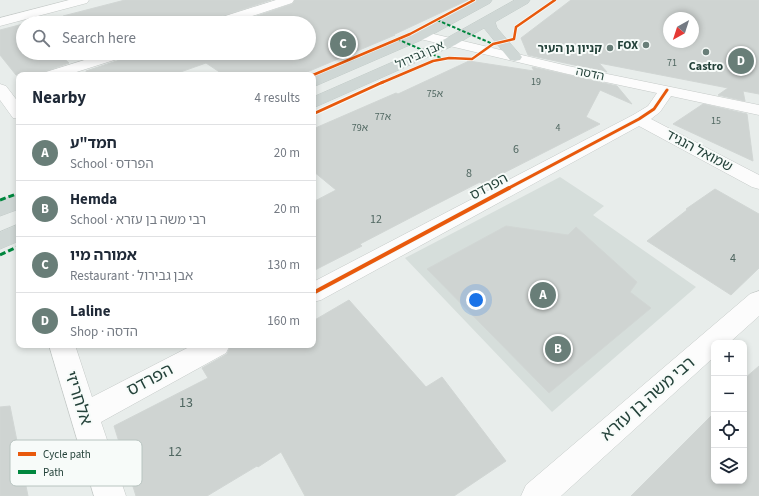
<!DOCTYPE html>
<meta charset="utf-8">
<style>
:root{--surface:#fff;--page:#f2f2f3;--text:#1f2937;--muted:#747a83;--line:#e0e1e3;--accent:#697e78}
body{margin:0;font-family:"Source Sans 3","Noto Sans Hebrew",sans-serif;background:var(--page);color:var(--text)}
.controls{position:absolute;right:12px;bottom:12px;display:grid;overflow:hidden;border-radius:8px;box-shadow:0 2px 6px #0003}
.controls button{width:36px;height:36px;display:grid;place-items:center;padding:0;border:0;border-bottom:1px solid var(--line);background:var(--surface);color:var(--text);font:20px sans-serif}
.compass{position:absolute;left:663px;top:12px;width:36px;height:36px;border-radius:50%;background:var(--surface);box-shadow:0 2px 6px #0003;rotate:219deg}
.you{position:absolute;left:476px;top:300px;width:14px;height:14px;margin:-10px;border:3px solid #fff;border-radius:50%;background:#1a73e8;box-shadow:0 0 0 6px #1a73e833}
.badge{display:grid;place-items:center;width:26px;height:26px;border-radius:50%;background:var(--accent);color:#fff;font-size:13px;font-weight:700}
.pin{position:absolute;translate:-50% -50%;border:2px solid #fff;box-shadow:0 1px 4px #0006}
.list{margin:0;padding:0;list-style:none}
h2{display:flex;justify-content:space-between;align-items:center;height:52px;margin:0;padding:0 16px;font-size:17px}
h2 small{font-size:13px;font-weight:400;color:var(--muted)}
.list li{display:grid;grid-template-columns:26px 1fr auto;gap:12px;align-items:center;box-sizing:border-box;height:56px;padding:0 16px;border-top:1px solid var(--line)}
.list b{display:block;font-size:15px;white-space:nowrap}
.list p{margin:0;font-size:13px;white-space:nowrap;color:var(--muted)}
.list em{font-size:13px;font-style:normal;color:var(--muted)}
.icon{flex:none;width:22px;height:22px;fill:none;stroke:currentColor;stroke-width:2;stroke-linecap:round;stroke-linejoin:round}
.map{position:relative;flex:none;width:759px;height:496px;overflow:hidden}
.search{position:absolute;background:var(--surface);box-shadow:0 2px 6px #0003;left:16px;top:16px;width:300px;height:44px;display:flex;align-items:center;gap:10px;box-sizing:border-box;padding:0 14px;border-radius:22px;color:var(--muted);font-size:15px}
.panel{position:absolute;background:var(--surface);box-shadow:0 2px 6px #0003;left:16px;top:72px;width:300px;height:276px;border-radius:8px}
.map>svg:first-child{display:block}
.built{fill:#d6dedb}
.building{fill:#cfd4d2;stroke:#d1d6d4;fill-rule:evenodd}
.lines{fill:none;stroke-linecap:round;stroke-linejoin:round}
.minor-casing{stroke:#c5cac8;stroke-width:1}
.major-casing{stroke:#c3ccc9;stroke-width:1}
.minor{fill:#fcfcfc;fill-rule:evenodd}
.major{fill:#cfd7d5;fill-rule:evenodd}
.quiet-far1{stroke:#00873e;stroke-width:2;stroke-dasharray:3.5 2;stroke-linecap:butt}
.quiet{stroke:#00873e;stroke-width:3;stroke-dasharray:6 3;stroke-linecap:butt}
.cycleway-far2-casing{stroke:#f7fbf9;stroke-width:4}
.cycleway-far1-casing{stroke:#f7fbf9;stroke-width:5}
.cycleway-casing{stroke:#f7fbf9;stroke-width:6}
.cycleway-far2{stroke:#e8590c;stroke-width:2.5}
.cycleway-far1{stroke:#e8590c;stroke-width:3}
.cycleway{stroke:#e8590c;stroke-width:4}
.poi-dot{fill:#697e78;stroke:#f7fbf9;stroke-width:1.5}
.labels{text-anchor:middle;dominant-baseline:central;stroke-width:4;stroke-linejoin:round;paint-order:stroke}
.far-number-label{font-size:10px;fill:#506761}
.far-poi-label{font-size:12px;font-weight:bold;fill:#24423a;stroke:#f7fbf9;text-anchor:end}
.far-street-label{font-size:12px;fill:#24423a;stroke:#f7fbf9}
.number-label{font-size:12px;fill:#506761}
.street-label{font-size:14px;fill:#24423a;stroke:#f7fbf9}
.near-number-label{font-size:14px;fill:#506761}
.near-street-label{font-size:17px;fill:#24423a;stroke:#f7fbf9}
.key{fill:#f7fbf9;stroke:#b8c4c0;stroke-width:1}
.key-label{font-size:11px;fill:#24423a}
</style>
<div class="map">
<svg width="759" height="496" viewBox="0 0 759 496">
<rect width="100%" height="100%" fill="#e8edeb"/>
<path class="built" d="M560,177L604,206L593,215L696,287L552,412L405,258Z"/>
<path class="building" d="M125,0H271L213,19L211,23H64L63,16Z
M295,0H468L393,35H395L300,75H224L206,63L172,75H87L86,71L141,53H309V23H236L292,4Z
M571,0H759V94L743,91L745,101L718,95L728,88L599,63L607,72L528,55L521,38ZM669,18H693V42H669Z
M23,24V53H58L69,63L46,71L42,75H16L0,55V30Z
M469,61L534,71L532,67L617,86L632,104L600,90L586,117L600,124L482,184L480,182L433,206L360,244L362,246L313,271V202L336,190L313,171V129L396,93L398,94Z
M703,104L747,114L753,161L673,124Z
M715,189L759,214V268L731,295L647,241L687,210L686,209Z
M506,226L568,235L576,227L637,282L630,292L651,308L549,393L427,269Z
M349,300L426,387L442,377L506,461L454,496H305L281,452L258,467L257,466L207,496H136L114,426L208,378L202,368L227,354L231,345H313V321Z
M759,366V496H631L714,413V481H744V379Z
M10,406L28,496H0V407Z"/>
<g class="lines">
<g class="minor-casing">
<path id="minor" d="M69,0H89L87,3L0,26V18Z
M276,0H294L292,3L231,23H212L213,20Z
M421,31L568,66L759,105V115L671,96L660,112L651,119L759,175V189L752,187L639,126L321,300L313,302V282L633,115L648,106L657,93L568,74L416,38L414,35L416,32Z
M107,53H129L127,56L67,75H43L46,72Z
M0,84L6,86L19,103V119L13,118L0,100Z
M759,291V316L729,343H714V357L561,496H521L526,485L750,294Z
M49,345H75L92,397L193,345H230L226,353L101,422L126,496H94Z"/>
</g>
<g class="major-casing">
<path id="major" d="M477,0H492L490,3L426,38L313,87V76L416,32Z
M515,0H530L528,3L495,22L497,28L522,57L520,60L515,61L510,60L484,28L455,45L313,108V97L445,39Z
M19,194V209L0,216V201Z
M19,224V241L0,249V232Z"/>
</g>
<use href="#minor" class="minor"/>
<use href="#major" class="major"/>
<path class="quiet-far1" d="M437,20L493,44
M397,39L441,58"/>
<path class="quiet" d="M0,200L19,193
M0,255L19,246"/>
<g class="cycleway-far2-casing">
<path id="cycleway-far2" d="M313,75L410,34L474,0
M381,83L433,61L449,58L472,59L493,44L514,39L516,27L555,0"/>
</g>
<g class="cycleway-far1-casing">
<path id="cycleway-far1" d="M313,114L383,82
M507,189L639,119L654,109L667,90"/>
</g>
<g class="cycleway-casing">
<path id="cycleway" d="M313,293L509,188"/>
</g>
<use href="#cycleway-far2" class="cycleway-far2"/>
<use href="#cycleway-far1" class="cycleway-far1"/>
<use href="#cycleway" class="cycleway"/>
</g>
<g class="poi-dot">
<circle cx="646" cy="45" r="4"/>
<circle cx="610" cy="48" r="4"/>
<circle cx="706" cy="52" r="4"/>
</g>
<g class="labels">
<g class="far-number-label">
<text x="672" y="63">71</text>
<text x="536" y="82">19</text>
<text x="435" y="94">75א</text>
<text x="383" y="117">77א</text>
<text x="716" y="121">15</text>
<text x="360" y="128">79א</text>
<text x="558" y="128">4</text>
</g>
<g class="far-poi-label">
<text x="638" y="45">FOX</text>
<text x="602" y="48">קניון גן העיר</text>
<text x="706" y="66" text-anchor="middle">Castro</text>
</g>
<g class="far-street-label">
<text transform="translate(420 55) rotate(-24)">אבן גבירול</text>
<text transform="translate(590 74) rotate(12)">הדסה</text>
</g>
<g class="number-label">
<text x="516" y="149">6</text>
<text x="469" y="173">8</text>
<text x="376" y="219">12</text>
<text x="733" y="258">4</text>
</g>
<g class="street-label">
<text transform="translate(699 151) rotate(28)">שמואל הנגיד</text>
<text transform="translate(489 187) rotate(-28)">הפרדס</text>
</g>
<g class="near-number-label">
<text x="186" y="403">13</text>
<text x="175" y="452">12</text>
</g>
<g class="near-street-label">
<text transform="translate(150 380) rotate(-28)">הפרדס</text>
<text transform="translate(78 398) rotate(72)">אלחריזי</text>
<text transform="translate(648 399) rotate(-41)">רבי משה בן עזרא</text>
</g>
</g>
<rect x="10" y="440" width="132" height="46" rx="6" class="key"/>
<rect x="18" y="452" width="18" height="4" fill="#e8590c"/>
<rect x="18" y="470" width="18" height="4" fill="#00873e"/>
<g class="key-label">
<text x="43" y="458">Cycle path</text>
<text x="43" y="476">Path</text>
</g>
</svg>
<div class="controls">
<button>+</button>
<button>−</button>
<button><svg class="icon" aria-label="locate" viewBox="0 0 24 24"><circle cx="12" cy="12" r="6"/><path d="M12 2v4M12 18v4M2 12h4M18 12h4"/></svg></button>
<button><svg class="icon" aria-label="layers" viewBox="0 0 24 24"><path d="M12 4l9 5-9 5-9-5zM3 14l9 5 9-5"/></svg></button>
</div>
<svg class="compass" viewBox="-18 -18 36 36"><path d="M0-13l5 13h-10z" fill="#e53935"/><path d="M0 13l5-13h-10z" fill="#747a83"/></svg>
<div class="you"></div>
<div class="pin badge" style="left:543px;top:295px">A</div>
<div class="pin badge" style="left:558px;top:349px">B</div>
<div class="pin badge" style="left:343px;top:44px">C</div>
<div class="pin badge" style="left:741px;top:61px">D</div>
<div class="search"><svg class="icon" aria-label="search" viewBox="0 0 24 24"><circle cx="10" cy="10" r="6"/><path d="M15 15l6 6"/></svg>Search here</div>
<section class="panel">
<h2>Nearby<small>4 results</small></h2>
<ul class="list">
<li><span class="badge">A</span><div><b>חמד&quot;ע</b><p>School · הפרדס</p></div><em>20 m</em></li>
<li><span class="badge">B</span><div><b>Hemda</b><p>School · רבי משה בן עזרא</p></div><em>20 m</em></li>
<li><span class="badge">C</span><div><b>אמורה מיו</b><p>Restaurant · אבן גבירול</p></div><em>130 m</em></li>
<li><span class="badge">D</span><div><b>Laline</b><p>Shop · הדסה</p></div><em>160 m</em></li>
</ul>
</section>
</div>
